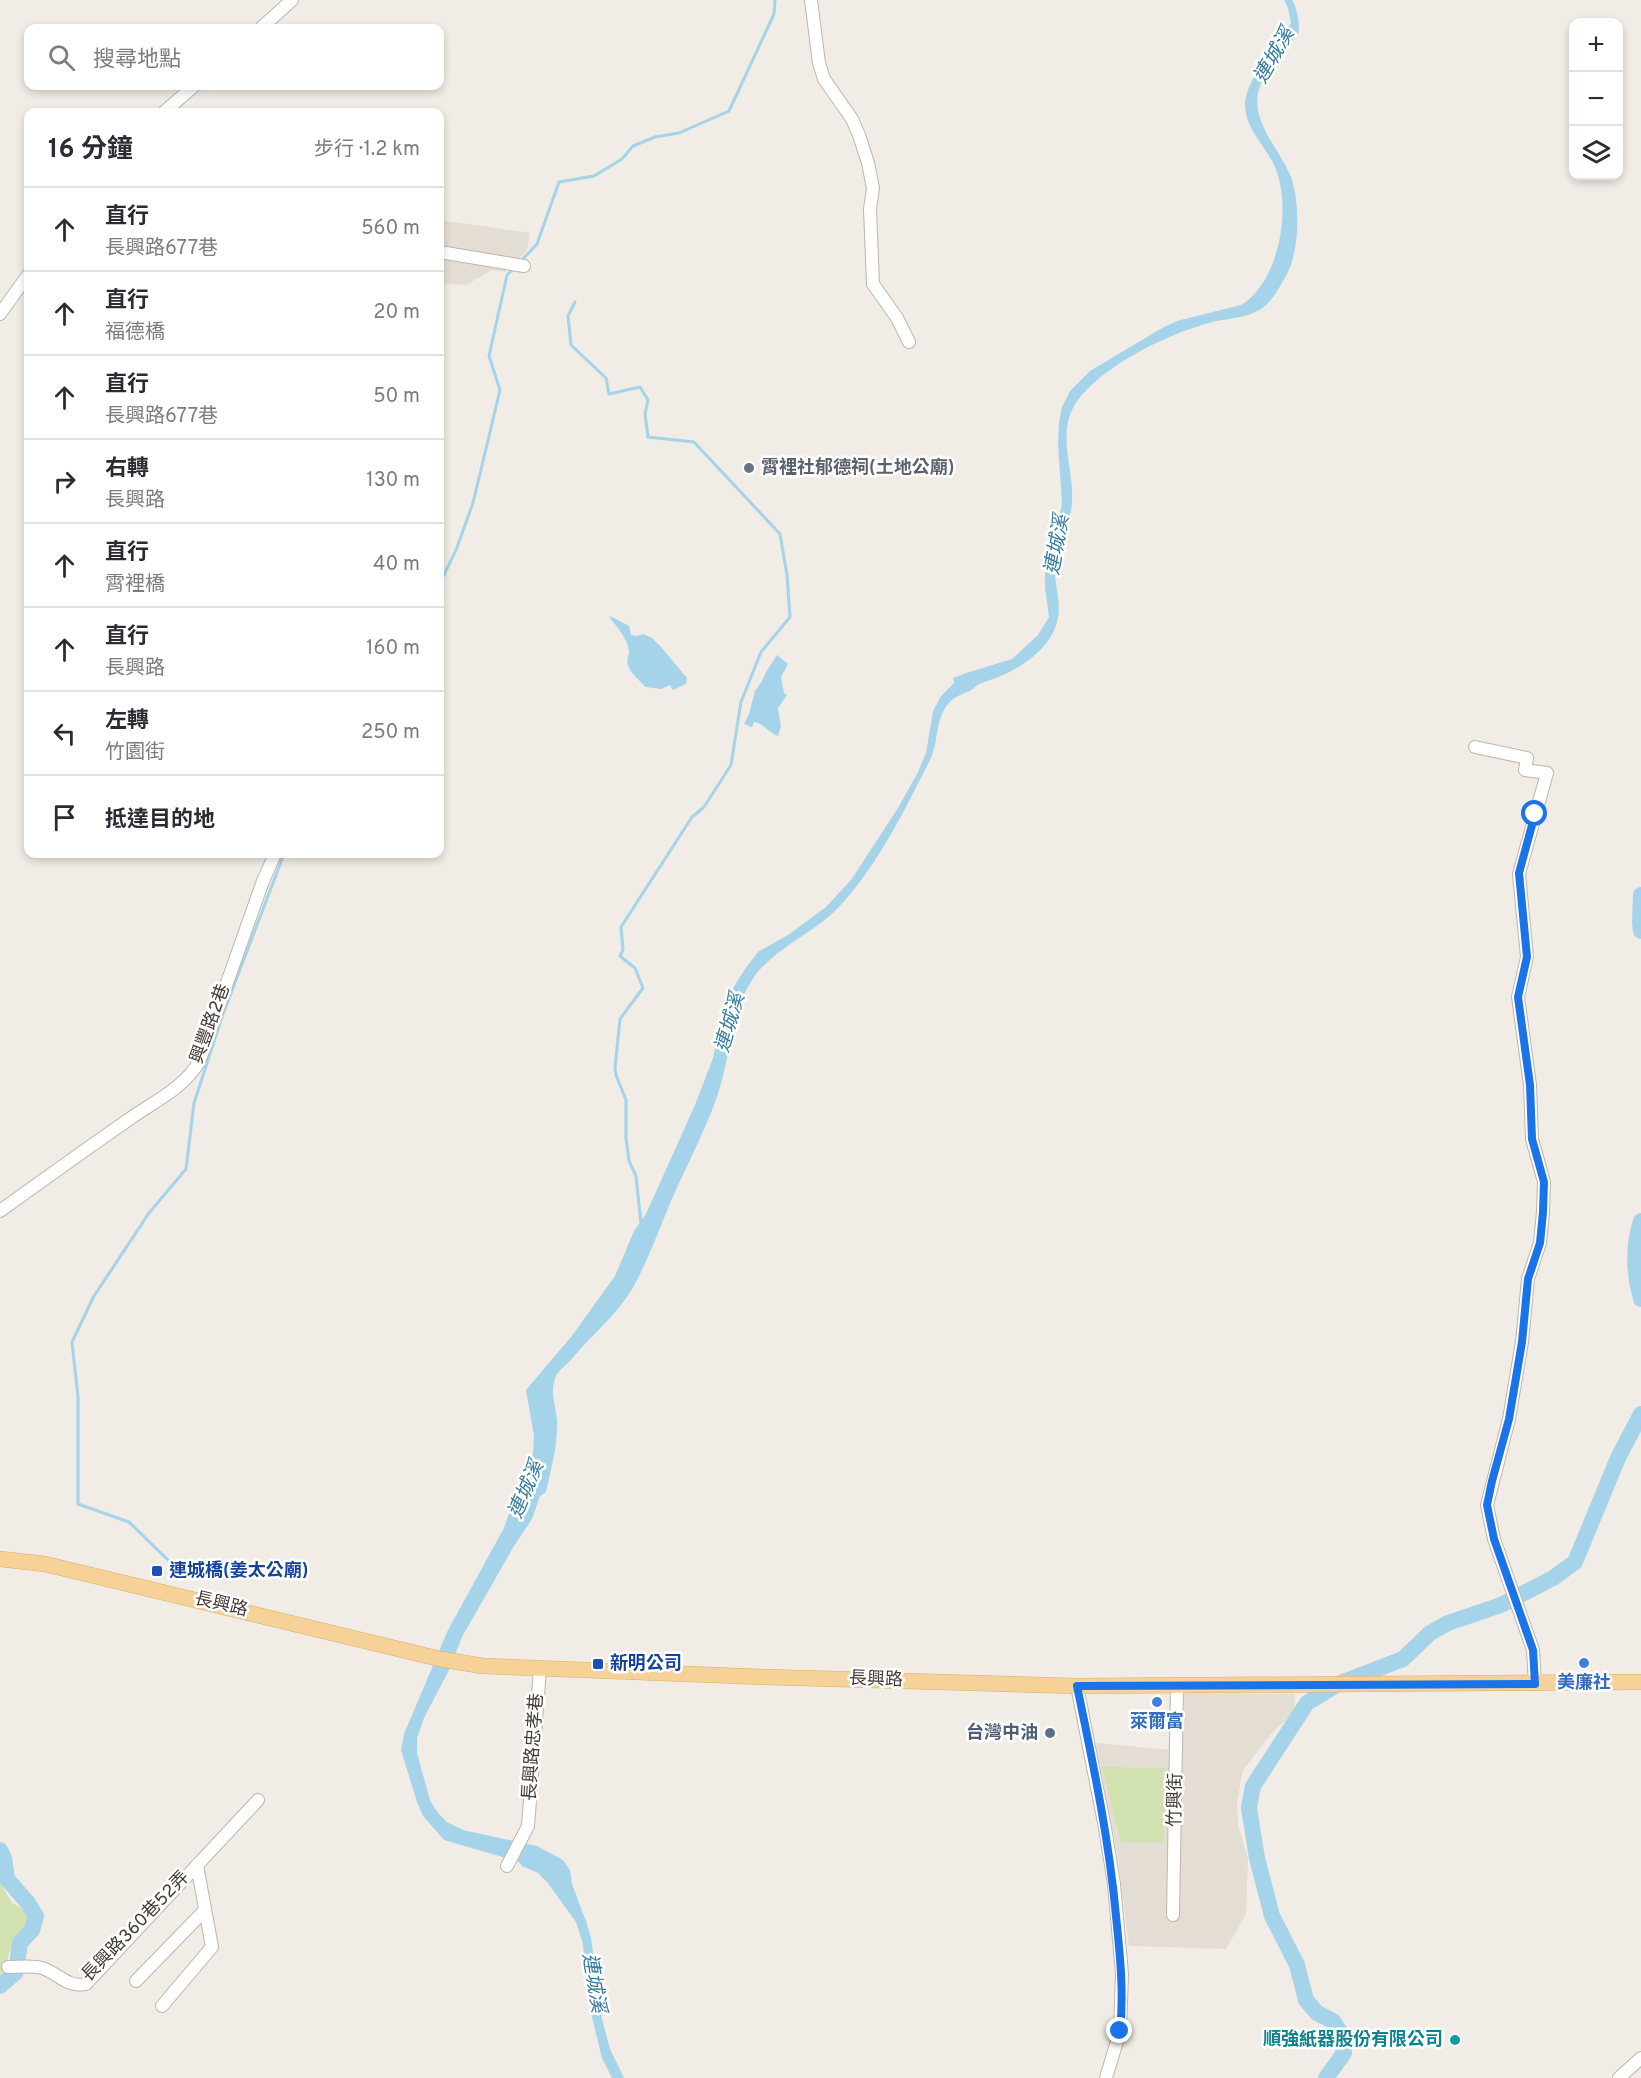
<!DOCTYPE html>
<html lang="zh-TW">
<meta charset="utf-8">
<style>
:root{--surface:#fff;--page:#f2f2f3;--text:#2b2b33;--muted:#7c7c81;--line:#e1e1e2}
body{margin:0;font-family:Overpass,"Noto Sans TC",sans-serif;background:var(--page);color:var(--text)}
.controls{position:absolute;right:18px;top:18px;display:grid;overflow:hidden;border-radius:12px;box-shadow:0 3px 9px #0003}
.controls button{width:54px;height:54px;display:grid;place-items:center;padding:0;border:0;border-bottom:2px solid var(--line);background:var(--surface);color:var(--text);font:30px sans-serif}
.stop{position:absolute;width:18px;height:18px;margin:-14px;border:4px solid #1a73e8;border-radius:50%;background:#fff}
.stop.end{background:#1a73e8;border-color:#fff;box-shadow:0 2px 6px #0008}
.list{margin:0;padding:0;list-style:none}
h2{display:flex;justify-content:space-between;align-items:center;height:78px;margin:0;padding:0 24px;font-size:26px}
h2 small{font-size:20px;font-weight:400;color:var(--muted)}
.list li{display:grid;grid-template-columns:39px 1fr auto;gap:18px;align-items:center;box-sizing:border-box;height:84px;padding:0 24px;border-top:2px solid var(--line)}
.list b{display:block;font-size:22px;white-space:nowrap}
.list p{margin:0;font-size:20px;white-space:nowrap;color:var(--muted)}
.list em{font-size:20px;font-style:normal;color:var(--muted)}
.icon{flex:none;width:33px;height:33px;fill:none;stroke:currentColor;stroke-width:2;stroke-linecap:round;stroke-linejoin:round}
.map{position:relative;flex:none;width:1641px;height:2078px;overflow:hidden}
.search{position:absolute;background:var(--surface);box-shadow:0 3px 9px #0003;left:24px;top:24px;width:420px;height:66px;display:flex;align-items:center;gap:15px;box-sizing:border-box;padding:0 21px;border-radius:12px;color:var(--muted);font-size:22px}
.panel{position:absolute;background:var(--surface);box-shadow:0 3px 9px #0003;left:24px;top:108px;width:420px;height:750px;border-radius:12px}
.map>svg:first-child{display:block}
.residential{fill:#e4ddd3}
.green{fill:#d1e2b0}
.water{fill:#a5d4ea}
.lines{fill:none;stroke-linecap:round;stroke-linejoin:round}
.stream{stroke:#a5d4ea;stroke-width:3}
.river{stroke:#a5d4ea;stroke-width:16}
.minor-casing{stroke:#beb6ab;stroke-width:14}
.major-casing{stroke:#daad6a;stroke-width:16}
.minor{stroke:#fff;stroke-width:12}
.major{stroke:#f6d298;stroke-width:15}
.route{stroke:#1a73e8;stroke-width:8}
.worship-dot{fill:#6b7280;stroke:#fff;stroke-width:2}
.transit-dot{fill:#1a4fb4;stroke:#fff;stroke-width:2}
.shop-dot{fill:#3f7fe0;stroke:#fff;stroke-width:2}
.service-dot{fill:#5c6f8a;stroke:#fff;stroke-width:2}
.culture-dot{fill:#0f9aa8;stroke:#fff;stroke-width:2}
.labels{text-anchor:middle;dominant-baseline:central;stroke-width:5;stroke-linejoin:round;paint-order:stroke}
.worship-label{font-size:18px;font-weight:bold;fill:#5b616d;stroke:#fff;text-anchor:start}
.street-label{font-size:18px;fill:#433c35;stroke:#fff}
.transit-label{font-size:18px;font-weight:bold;fill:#164399;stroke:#fff;text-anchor:start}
.shop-label{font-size:18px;font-weight:bold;fill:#366cbe;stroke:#fff}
.service-label{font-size:18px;font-weight:bold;fill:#4e5e75;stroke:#fff;text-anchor:end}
.culture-label{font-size:18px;font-weight:bold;fill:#0d838f;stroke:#fff;text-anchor:end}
.water-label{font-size:20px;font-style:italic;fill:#357c9f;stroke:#fff}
</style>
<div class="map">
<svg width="1641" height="2078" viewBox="0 0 1641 2078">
<rect width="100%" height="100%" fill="#f1ece5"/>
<path class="residential" d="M440,220L530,233L527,250L505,272L492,270L466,285L440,283Z
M1184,1693L1295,1694L1294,1712L1271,1734L1243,1770L1237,1802L1238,1825L1248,1859L1246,1914L1226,1949L1129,1946L1118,1858L1096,1743L1182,1751Z"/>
<path class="green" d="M1102,1767L1166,1768L1164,1842H1121Z
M0,1882L12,1903L27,1911L30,1917L9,1953L5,1970L0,1974Z"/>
<path class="water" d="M1284,0H1292C1298,11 1299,20 1299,32C1291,44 1264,74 1260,86C1248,120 1279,147 1291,177C1300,203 1300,249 1287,274C1281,285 1274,298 1265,306C1251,318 1229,318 1212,322C1168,334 1110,362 1081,396C1051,431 1078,472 1071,511C1067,531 1056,549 1055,570C1055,588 1062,605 1057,622C1050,648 1024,666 1001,676C994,679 986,681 979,684C975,686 972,691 967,692C961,695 956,696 951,701C935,715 939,740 931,758C904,811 877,868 835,911C809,936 771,950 752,980C730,1014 730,1060 717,1097C704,1133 686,1167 671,1201C660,1227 650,1255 637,1280C622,1311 593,1333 571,1360C566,1365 559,1370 556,1376C549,1393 556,1404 557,1421C558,1444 551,1469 546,1492L540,1496L532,1519L514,1546L462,1637L448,1672L424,1718L417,1738V1753L430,1800L438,1813L447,1822L463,1830L537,1846L563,1860L570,1870L572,1884L587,1924L591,1938L602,2019L610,2049L624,2078H612L602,2058L591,2013L587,1989L583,1944L576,1922L547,1882L538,1873L522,1866L519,1862L444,1840L423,1816L417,1802L401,1750L404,1734L448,1630L504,1528L517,1489L533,1453L534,1436L526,1390L571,1337L615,1276L634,1231L646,1214L695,1105L713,1058L723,1015L733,988L745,969L758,952L788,935L826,907L851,880L898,808L918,772L926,753L933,711L941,696L954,683L953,678L966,673L1012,659L1038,635L1049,617L1045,588V573L1062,504L1058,443L1059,422L1062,407L1070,391L1090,371L1162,328L1177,321L1241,305C1280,281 1292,207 1275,167C1266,146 1246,130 1245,106C1245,79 1277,47 1291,23L1288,8Z
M610,616L629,626L631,635L637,636L643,634L652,638L661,647L687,678L686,684L673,690L670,685L661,689L645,687C640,680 630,673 628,665C626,659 629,656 629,651C628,639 617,627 610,618Z
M777,655L788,664L781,677L784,693L787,695L778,708L781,726L778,736C769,733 763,723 754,722L752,727L744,724L749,714L755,691L762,681L766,672Z"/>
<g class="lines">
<path class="stream" d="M519,263L537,244L559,182L594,176L622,159L633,146L655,137L679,133L729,111L774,14L775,0
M575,302L568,316L571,345L606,378L609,394L640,387L648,400L645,414L648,437L694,442L780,534L787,575L790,617L761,652L741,702L731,765L704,807L692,817L621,927L623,950L620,956L635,968L643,988L620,1019L615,1068L616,1075L626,1100V1138L629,1161L636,1176L641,1224
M440,583L456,550L473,503L500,390L489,356L507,275L515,267
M192,1574L169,1561L129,1522L78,1504V1397L72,1342L94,1296L149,1213L186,1169L194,1103L223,1014L284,854"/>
<path class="river" d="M1641,895L1640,923L1641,931
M1641,1221C1633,1246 1634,1274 1641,1299
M0,1850L4,1858L7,1879L28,1903L36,1916L32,1930L20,1943L16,1972L0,1986
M1326,2078L1344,2053L1342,2035L1333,2021L1317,2013L1306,2000L1297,1965L1272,1916L1257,1858L1249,1808L1253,1786L1307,1703L1338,1684L1403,1659L1430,1633L1448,1623L1501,1605L1553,1578L1575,1562L1618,1458L1641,1414"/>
<g class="minor-casing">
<path id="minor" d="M811,0L819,63L824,79L852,119L859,135L868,163L873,188L870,209L873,284L897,318L909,342
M261,28L292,0
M164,112L194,86
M440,252L524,266
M0,314L28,275
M1475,747L1527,758L1525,770L1547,773L1519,874L1527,957L1518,997L1530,1085L1532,1139L1544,1182L1543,1212L1540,1243L1528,1279L1522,1342L1509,1419L1487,1505L1494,1539L1533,1650L1535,1684
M0,1211C43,1180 85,1150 128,1120C153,1102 183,1089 199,1062L263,881L275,854
M1077,1686L1105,1828L1114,1884L1122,1974L1120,2031L1106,2078
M507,1866L528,1826L540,1669
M1173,1915L1177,1686
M8,1967C18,1967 32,1965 42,1968C58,1973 67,1988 86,1984L258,1800
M136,1981L205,1910
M162,2006L212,1947L197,1865
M1619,2078L1641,2058"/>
</g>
<g class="major-casing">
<path id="major" d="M0,1559L45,1564L440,1659L483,1666L765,1677L1077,1686L1641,1682"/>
</g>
<use href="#minor" class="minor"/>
<use href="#major" class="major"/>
</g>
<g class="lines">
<path class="route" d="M1120,2031C1124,1992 1120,1955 1116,1916C1109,1839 1093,1763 1077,1686L1535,1684L1533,1650L1494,1539L1487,1505L1492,1481L1509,1419L1522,1342L1528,1279L1540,1243L1543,1212L1544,1182L1532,1139L1530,1085L1518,997L1527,957L1519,873L1535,814"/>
</g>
<circle class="worship-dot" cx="749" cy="468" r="6"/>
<g class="transit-dot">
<rect x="151" y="1565" width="12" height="12" rx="3"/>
<rect x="592" y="1658" width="12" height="12" rx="3"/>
</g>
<g class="shop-dot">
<circle cx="1584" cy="1663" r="6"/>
<circle cx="1157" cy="1702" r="6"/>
</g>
<circle class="service-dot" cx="1050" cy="1733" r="6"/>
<circle class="culture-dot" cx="1455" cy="2040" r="6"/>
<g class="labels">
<g class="worship-label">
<text x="761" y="468">霄裡社郁德祠(土地公廟)</text>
</g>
<g class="street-label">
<text transform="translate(211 1024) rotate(-70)">興豐路2巷</text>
<text transform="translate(221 1605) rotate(13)">長興路</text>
<text transform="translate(876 1680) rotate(2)">長興路</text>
<text transform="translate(534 1747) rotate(-86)">長興路忠孝巷</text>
<text transform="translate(1176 1800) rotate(-89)">竹興街</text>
<text transform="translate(136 1927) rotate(-46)">長興路360巷52弄</text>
</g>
<g class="transit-label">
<text x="169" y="1571">連城橋(姜太公廟)</text>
<text x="610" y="1664">新明公司</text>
</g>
<g class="shop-label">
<text x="1584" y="1683">美廉社</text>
<text x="1157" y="1722">萊爾富</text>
</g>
<g class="service-label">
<text x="1038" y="1733">台灣中油</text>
</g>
<g class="culture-label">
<text x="1443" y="2040">順強紙器股份有限公司</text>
</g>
<g class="water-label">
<text transform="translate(1275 56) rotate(-60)">連城溪</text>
<text transform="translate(1058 545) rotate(-80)">連城溪</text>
<text transform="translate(731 1023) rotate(-74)">連城溪</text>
<text transform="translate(527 1490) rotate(-67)">連城溪</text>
<text transform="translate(593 1983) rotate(81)">連城溪</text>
</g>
</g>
</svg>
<div class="controls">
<button>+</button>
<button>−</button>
<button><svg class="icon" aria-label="layers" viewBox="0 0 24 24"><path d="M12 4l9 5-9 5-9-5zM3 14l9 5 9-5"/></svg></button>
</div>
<div class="stop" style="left:1535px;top:814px"></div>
<div class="stop end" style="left:1120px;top:2031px"></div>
<div class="search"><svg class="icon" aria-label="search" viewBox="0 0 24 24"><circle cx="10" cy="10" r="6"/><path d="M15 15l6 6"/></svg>搜尋地點</div>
<section class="panel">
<h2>16 分鐘<small>步行 · 1.2 km</small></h2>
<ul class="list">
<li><svg class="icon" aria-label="ahead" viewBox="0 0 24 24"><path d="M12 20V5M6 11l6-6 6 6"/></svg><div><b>直行</b><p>長興路677巷</p></div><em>560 m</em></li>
<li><svg class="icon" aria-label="ahead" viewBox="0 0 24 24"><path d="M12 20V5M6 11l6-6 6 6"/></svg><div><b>直行</b><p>福德橋</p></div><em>20 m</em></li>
<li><svg class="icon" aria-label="ahead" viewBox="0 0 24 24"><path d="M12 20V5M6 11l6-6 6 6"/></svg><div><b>直行</b><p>長興路677巷</p></div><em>50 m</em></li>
<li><svg class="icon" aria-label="right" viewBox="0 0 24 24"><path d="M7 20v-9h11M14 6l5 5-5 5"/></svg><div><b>右轉</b><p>長興路</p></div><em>130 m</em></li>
<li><svg class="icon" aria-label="ahead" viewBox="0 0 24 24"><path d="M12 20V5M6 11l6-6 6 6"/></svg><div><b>直行</b><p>霄裡橋</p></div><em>40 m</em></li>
<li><svg class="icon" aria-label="ahead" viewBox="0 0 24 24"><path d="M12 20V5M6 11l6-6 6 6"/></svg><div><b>直行</b><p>長興路</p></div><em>160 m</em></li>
<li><svg class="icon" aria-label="left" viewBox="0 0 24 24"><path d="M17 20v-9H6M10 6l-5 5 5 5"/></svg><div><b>左轉</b><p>竹園街</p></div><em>250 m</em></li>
<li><svg class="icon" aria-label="arrive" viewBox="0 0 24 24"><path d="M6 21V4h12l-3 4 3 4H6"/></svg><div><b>抵達目的地</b></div></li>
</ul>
</section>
</div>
